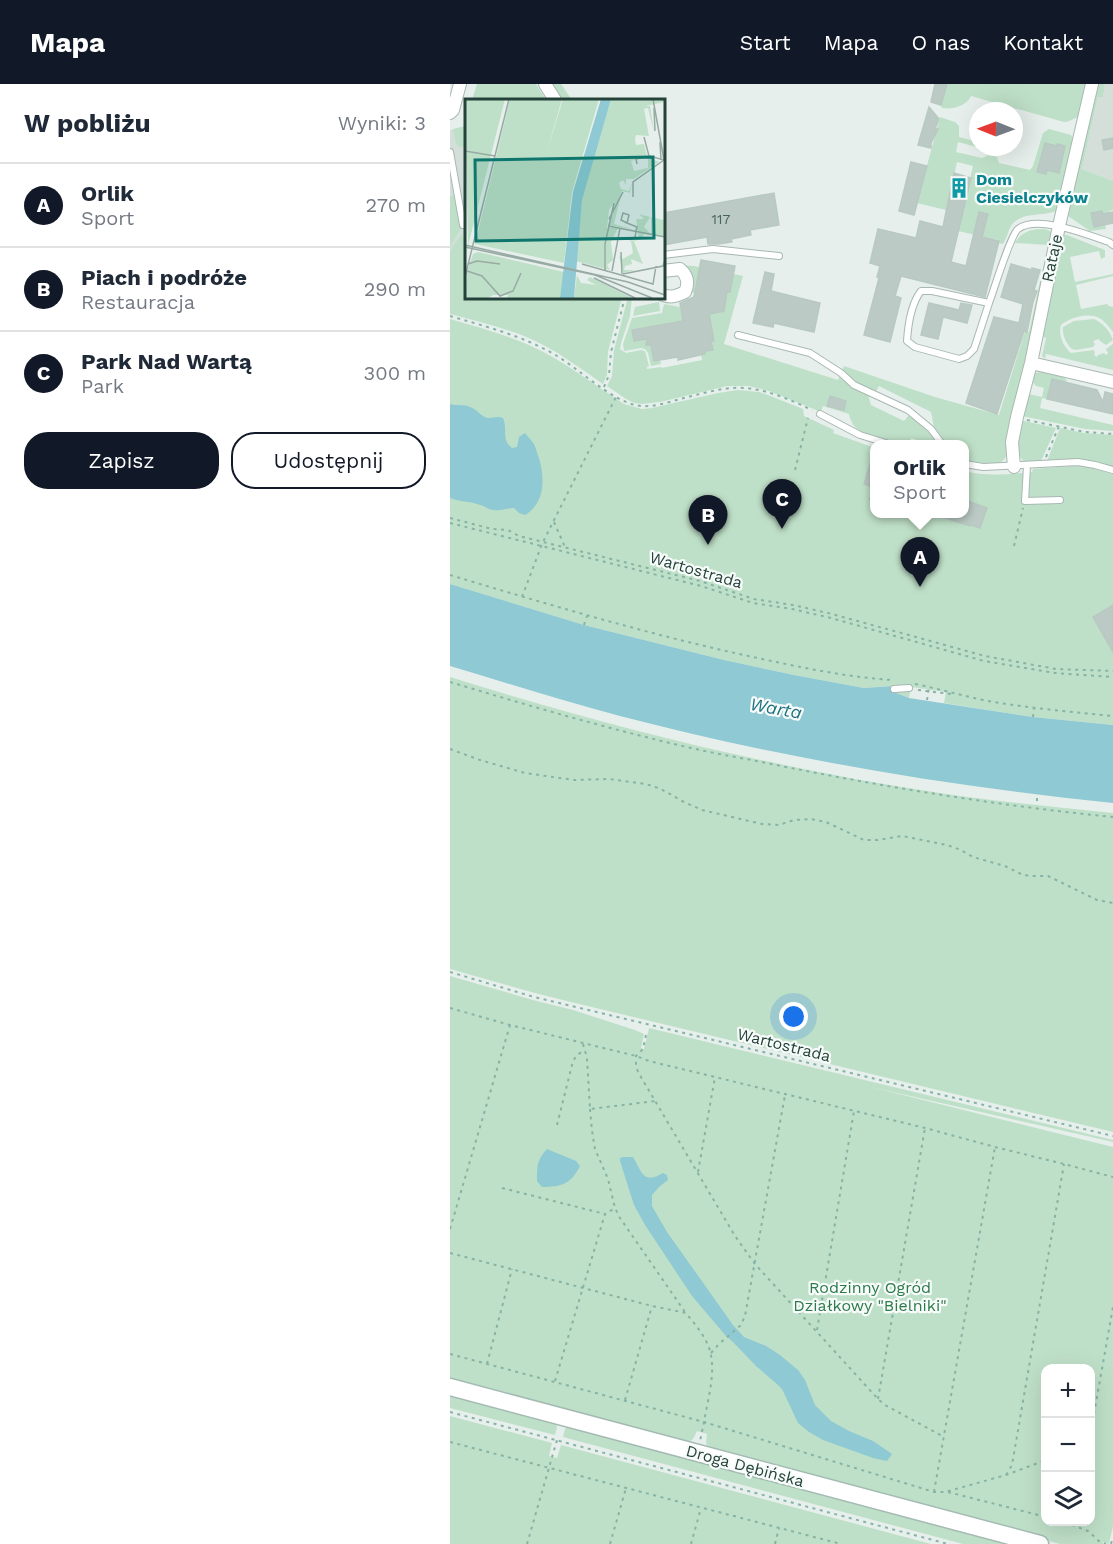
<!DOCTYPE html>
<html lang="pl">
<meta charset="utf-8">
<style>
:root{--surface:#fff;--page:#f6f6f7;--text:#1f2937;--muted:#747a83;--line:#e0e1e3;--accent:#111827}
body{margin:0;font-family:"Work Sans",sans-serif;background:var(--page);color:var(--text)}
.controls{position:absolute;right:18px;bottom:18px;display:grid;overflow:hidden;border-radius:12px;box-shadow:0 6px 24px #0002}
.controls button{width:54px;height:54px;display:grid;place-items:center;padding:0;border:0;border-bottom:2px solid var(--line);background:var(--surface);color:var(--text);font:30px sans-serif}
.compass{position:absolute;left:519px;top:18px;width:54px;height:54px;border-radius:50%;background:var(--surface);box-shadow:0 6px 24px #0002;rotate:271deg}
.you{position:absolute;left:344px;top:933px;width:21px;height:21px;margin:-15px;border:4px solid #fff;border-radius:50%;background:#1a73e8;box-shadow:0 0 0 9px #1a73e833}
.badge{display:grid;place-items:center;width:39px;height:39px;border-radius:50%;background:var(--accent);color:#fff;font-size:20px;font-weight:700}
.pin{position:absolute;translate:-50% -50px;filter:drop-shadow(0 2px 3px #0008)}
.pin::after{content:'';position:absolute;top:32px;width:21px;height:18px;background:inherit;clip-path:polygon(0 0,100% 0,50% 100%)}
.popup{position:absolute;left:420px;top:356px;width:99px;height:78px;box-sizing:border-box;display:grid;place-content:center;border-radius:12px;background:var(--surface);filter:drop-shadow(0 2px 4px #0005);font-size:20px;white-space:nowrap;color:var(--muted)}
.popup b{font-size:22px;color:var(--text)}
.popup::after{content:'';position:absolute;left:50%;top:100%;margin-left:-12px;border:12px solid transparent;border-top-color:var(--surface)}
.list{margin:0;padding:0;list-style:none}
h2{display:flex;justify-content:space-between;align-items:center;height:78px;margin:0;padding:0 24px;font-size:26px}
h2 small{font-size:20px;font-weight:400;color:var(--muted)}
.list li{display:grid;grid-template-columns:39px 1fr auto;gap:18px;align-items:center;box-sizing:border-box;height:84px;padding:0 24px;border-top:2px solid var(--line)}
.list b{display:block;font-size:22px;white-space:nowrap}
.list p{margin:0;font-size:20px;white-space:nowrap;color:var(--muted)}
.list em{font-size:20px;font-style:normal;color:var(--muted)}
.actions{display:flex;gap:12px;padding:18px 24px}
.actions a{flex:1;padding:14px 0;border:2px solid var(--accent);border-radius:24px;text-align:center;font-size:21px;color:var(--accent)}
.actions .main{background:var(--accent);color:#fff}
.icon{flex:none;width:33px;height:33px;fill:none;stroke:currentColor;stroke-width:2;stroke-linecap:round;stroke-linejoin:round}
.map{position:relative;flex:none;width:663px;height:1460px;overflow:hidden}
header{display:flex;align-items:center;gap:36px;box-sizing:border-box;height:84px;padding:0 30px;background:var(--accent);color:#fff}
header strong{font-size:28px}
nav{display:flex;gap:33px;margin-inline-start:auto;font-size:21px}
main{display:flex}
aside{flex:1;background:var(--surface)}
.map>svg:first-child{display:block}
.built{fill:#d4dfda}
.green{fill:#bfe0c8;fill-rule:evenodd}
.water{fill:#8ec9d4}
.building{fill:#bbcac4;stroke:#b8c9c2;stroke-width:1.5}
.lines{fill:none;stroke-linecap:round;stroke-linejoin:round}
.lane-casing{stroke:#a8b8b2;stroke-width:8}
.street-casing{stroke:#a8b8b2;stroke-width:14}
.secondary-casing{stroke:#a4bbb3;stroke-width:19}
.path{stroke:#86b3a5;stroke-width:2;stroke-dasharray:3 4.5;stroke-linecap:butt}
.lane{stroke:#fff;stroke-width:6}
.street{stroke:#fff;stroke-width:12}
.secondary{stroke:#fff;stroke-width:16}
.labels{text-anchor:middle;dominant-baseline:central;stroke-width:4.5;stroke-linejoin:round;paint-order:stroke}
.number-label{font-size:14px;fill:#4a645c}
.culture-label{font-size:16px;font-weight:bold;fill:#0d838f;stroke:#f7fbf9;text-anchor:start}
.street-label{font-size:16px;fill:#24423a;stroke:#f7fbf9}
.park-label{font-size:16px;fill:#2d7a4b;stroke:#f7fbf9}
.water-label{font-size:18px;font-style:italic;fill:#1c6f80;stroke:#f7fbf9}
.inset-road{fill:none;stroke:#98aaa4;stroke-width:1.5}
.view{fill:#0f766e;fill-opacity:0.15;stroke:#0f766e;stroke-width:3}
.inset-edge{fill:none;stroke:#24423a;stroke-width:3}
</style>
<header>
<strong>Mapa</strong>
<nav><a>Start</a><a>Mapa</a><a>O nas</a><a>Kontakt</a></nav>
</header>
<main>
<aside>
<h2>W pobliżu<small>Wyniki: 3</small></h2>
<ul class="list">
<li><span class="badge">A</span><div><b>Orlik</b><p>Sport</p></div><em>270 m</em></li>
<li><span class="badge">B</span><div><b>Piach i podróże</b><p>Restauracja</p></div><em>290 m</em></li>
<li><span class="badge">C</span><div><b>Park Nad Wartą</b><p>Park</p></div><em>300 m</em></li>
</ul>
<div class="actions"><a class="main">Zapisz</a><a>Udostępnij</a></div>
</aside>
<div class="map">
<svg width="663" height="1460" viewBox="0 0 663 1460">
<rect width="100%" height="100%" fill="#e6efeb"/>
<path class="built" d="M655,0H663V97L632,85L648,13H653Z
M16,42V186L0,184V46Z"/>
<path class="green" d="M27,0H86L96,16H22Z
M101,0H111L122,16H111Z
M497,0H637L630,32L617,38H614L521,12C517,22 502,26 492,24L491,21Z
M644,0H655L653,13H648L632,85L663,97V126L659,127V129L653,130L652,127L641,129L644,143L655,141L656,145L640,147L618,132L615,133Z
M490,33L505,38L509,42V53L528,58V63H536L534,65L508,58L506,68L532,74L539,71L547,73L549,79L580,86L583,82L593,49L599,45L621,51L624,57L608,126C593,134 572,126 561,142C558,147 557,154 553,160L548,159V156L508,147L523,82L507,78L496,126L467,119Z
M16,42V62L10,63L6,60L3,45Z
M0,112H5L11,145L0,163Z
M594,145L598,146L603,149L557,370C552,387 528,379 515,377V360H496L484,343L481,328L429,302L425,309L411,302L392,286L394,282L485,313L549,331L575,247L579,248L598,161L565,159C571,148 581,145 594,145Z
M12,149L13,153L16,152V213H172L158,268L157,291L153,300C130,284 106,266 81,255C55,244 27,237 0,230V167Z
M614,151H617L655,166V173L651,175L649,167L620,173L625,198L663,190V192L626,201L631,225L657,220L659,222L663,223V248C659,243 655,237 649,234C637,228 620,234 611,241C608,251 613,262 621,269L644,266L645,269L644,271L647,273L648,271L654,269L656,271L658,269L656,265L663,260V286L596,270L595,275L592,272L596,254L592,252L612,152Z
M213,180L244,182L293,192L274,260L388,296L389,293L404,304L418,311L421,321L454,337L458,332L462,331L477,346L489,360H479L461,354L459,360C447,360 413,352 405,343C402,340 400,335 399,330L373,322L371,328L319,307L299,302H277L210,318L192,320L184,319L176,315L157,302L162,292L164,266L178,213H182L180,232L171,259L170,265L176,269L191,266L195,267L199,282L197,283V285L211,283L212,284L252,276L251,271L255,270V267L262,266L261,257H263L253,231L262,229V226L274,228L277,208H280L282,199L247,195L245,206H248L246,210L239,207L240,194L213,184Z
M209,218L210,227L183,232L185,223Z
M214,220L230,223L233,237L182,247L184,257L197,255L196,260L201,261L204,277L210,276L211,280L201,282L198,269L195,265L191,264L174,267L173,260L182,234L212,229Z
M0,235C27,243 54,250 79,261C113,276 143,300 174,320L192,325L202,324L268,309L288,306L309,308L318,311L353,325L354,332L384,346L383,349L425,364V430H515V387C537,393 560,390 582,388L583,385L633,381L663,390V641L583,633L494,619L496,608L461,603L459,614L444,608L443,602L414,604L344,591L274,576L134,541L0,500Z
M644,235C653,239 660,247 663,256L656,261L650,257L649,255L643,257L645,260L643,263L626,266L622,265C616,260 612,251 613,243L624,237Z
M591,288L614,293L617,297L597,315L592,314L590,324L663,341V347L635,345L572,332L578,310L592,313L594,304L586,302L582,297C583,292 584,288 591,288Z
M570,336L606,344L591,377L576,379C561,367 568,353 570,336Z
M610,344L634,349L663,351V384L633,376L597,377Z
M0,593C162,644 328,685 496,710C551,718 607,723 663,729V1048L125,919L85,909L0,885Z
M0,892L83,916L123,926L185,946L194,950L191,964L194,965L199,944L663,1056V1058L421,1003L663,1063V1442L659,1460L653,1458V1460H610L259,1367L256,1359L257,1350L247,1347L243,1355L239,1358L0,1298ZM596,1284H640V1438H596Z
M0,1308L105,1338L107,1343L105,1351L0,1324Z
M0,1332L102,1359L99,1372L107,1374L111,1361L481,1460H0Z
M119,1341L570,1460H513L113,1353L115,1345Z"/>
<path class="water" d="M0,320C7,322 14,320 20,323C27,325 31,333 38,334C44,334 47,332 53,334C58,345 51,356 62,364L67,363L69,353L75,349C78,353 81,356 84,360C86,364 87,370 89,374C95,395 95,419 75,431L69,429L64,424C57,424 51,427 44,426C39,426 35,422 30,421C20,417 10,418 0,414Z
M0,500L134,541L274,576L344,591L414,604L444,602V608L459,614L583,633L663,641V719C497,702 331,674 170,632C113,617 57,599 0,582Z
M97,1065L126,1077L130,1082C121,1100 112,1103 92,1103L87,1097C87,1082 87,1076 97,1065Z
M173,1073H183C192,1088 193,1101 213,1089L217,1091L218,1096L209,1103L202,1111V1122L217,1148L283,1241L294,1253L316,1262L330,1271L348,1286L355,1296L365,1321L381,1337L399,1347L423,1357L442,1370L437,1377L423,1374L373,1356L359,1348L348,1339L332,1305L327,1300L306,1282L283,1258L276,1252L242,1212L195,1141L184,1121L170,1077V1074Z"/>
<path class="building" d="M485,0H497L491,21L481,18Z
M479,23L489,35L485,45H488L481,59V64L468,61Z
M663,54V64L654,66L652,56Z
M595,59L607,62V60L615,62L609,89L597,86L596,90L587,88Z
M461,78L477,82L464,131L449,127Z
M504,89L521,94L501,178L516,182L529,128L538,130L532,153L549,157L535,213L451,192L445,212L451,214L440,258L414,251L429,194L427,193L430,182L420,179L428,145L466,154L470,137L493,143Z
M324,109L329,141L300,146L301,151L281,155L282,158L268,160H258L257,153L213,161V150L217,149L213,129Z
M652,127L653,130L663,128V139L644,143L641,129Z
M251,176L285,182L280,208H277L274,227L259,230L264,257H261L263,266L255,267V270L228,276V273L204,277L201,261H196L197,255L184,257L182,246L233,237L230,219L244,213Z
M561,180L582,186V184L590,186L584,206L587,207L583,218L577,248L574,247L547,330L516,319L544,233L569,239L573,220L551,213Z
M315,188L324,190L321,207L370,219L364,248L324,239L323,243L303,239Z
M479,219L509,226L511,219L522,221L517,239L493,233L488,255L471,251Z
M602,295L647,306L653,318L655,308L663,310V330L597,315Z
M380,312L396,317L394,326L377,322Z
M423,370H425V404L414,400Z
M515,416L537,424L530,444L521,441L520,442L486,431V429H515Z
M663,521V568L643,533Z"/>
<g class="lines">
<g class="lane-casing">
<path id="lane" d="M0,68L13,141L16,140
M213,171L263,165L329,172
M539,219L524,265L517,272L509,275L465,263L457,257C458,241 461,220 471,207H482L539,219C544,206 560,152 568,145C587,130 638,151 659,158L663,161
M288,251L360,269L391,289L404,301L458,326L481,345L492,360
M370,330L410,351L439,360
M515,380L533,383L628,378L645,381L663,386
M577,382L575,417L610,416
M444,605L459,604"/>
</g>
<g class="street-casing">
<path id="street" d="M95,0L105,16
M0,29L3,26L10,0
M213,187L230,185C238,192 239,199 235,208C227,212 221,214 213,211
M581,279L663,298
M564,383L562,358L567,333L581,279L609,142L642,0"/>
</g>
<g class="secondary-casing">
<path id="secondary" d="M0,1303L590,1460"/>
</g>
<path class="path" d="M0,232C37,243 74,252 107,272C130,286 160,315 185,321C201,325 218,318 234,314C250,310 267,305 283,304C310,302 339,315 362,326
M154,303L159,291L161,268L175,213
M577,336L635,348L663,350
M596,373L609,342
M345,386L358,334
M424,406L420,416L423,417L425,411
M0,434L42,445L58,446L69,452L250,497L304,515L343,521L382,530L535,572L606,585L663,587
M104,438L115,463
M0,439L251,502L303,519L342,525L381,534L534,577L605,589L663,593
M564,462L573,424
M0,491C100,521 201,551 303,573C349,583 395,593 442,596
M72,513L92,460L166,313
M134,541L137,532
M0,598C83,623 166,647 250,666C277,672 304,676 331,682C441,704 551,722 663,733
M465,600C490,605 513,612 538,617C579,624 621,628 663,632
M468,606L501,610
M477,616L479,603
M583,633L584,624
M0,665L30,676L75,689L124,696L159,695L196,700L211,705L232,717L252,726L312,740L329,741L344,736L361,735L376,738L414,756H428L452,752L497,761L511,766L523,773L555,782L573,791L582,792H598L647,816L663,819
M587,717V711
M0,888L84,913L663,1052
M0,924L60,941L186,972L199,977L475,1044L545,1063L614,1080L663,1093
M196,951L193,965L186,972V981L188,988L285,1152L305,1180L428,1315L435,1321L494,1353
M133,960L137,974L140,1025L206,1017
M140,1025L142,1047L145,1065L158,1095L165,1124L170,1134L235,1228
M107,1041L123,977L127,971L135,966
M248,1088L265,993
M52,1104L155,1130
M0,1145L60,941
M0,1169L202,1222L236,1229C243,1238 251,1247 256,1257C269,1281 258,1313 254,1338L484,1408H495L556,1391L596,1376
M367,1246L404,1027
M261,1269L269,1260L291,1241L295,1232L335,1011
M0,1270L254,1338L250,1357
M37,1280L62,1185
M105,1297L155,1130L165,1124
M428,1315L475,1044
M175,1316L202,1222
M0,1328L498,1460
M640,1352L663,1223
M0,1358L391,1460
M556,1391L562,1381L614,1080
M484,1408L545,1063
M498,1408L596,1433
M615,1438L638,1447L650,1458L656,1460
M77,1460L107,1356
M160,1460L176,1404
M241,1460L251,1424
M325,1460L329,1444
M661,1460L663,1453"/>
<use href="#lane" class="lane"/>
<use href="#street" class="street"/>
<use href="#secondary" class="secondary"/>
</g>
<defs>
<g id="building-bare" transform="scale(1.62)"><path d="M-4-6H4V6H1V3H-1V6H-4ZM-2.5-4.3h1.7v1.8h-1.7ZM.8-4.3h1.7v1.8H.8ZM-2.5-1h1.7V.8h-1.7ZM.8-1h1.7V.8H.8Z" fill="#0f9aa8" stroke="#f7fbf9" stroke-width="2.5" paint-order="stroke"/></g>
</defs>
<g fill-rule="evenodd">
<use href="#building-bare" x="509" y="104"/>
</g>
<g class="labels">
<g class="number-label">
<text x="271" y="135">117</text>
</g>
<g class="culture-label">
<text x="526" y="95">Dom<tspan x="526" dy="18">Ciesielczyków</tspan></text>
</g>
<g class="street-label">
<text transform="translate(602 174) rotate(-78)">Rataje</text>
<text transform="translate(246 486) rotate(16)">Wartostrada</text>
<text transform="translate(334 961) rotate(14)">Wartostrada</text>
<text transform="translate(295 1382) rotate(15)">Droga Dębińska</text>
</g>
<g class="park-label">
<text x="420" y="1203">Rodzinny Ogród<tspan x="420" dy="18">Działkowy "Bielniki"</tspan></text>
</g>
<g class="water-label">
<text transform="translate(326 624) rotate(10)">Warta</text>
</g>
</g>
<g transform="translate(15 15)">
<rect width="200" height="200" fill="#e6efeb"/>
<path d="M0,0H40L0,159L3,145ZM45,0H97L82,52L98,0H134L107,93L99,164L10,145ZM146,0H199V3L181,7H185L189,33L183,9L179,10L184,37L171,36L170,40L171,46L179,45L182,57L166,62L169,72L183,69V58L194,63L169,80H161V86L158,81L154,84L156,90L164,92L167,83L165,94L157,92L149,125L170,131V127L171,131L143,126L150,102L144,111L142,129H153L146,143L148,161L142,166L145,171L110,162L118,92ZM174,115L185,118L179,128L186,135V118L199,121V138L179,135L177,140L169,142L178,165L166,160L167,165L160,167L159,171H170L158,174L154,156L158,160L168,154L166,142L174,140L171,120H179ZM13,153L99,173L95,199H42L43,196H28L23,199H0L2,173L8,155ZM112,176L116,184L131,186L122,181L125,178L167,199H109Z" fill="#bfe0c8"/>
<path d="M136,0H146L117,101L109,199H95L108,93Z" fill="#8ec9d4"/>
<path class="inset-road" d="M189,9L190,32M179,38L184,57L199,61L188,0M195,43L196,61M0,52L30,57M172,65L171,60L184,57M168,98V83L199,61M144,120L158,93M162,124L156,121L158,114L164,116L162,124L172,128L170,138L165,141M143,127L200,138M0,146L163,183L200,196M0,148L130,176L187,199M156,153L157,175M3,165L12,162L35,165M117,165L188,185L191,167M140,171V145L149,104M2,172L17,177L35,197L48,192L56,174M147,172L155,129M158,175L198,167L200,161M0,178L44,0M129,179L170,199"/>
<path class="view" d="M188,58L189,139L11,142L10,61Z"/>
<rect width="200" height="200" class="inset-edge"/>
</g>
</svg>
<div class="controls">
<button>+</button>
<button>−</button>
<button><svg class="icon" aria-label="layers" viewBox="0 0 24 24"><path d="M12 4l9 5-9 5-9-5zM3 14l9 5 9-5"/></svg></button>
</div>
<svg class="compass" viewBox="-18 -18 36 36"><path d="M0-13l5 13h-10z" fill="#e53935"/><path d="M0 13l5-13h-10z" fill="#747a83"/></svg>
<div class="you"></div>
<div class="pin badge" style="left:470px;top:503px">A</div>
<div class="popup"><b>Orlik</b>Sport</div>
<div class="pin badge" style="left:258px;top:461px">B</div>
<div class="pin badge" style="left:332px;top:445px">C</div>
</div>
</main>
